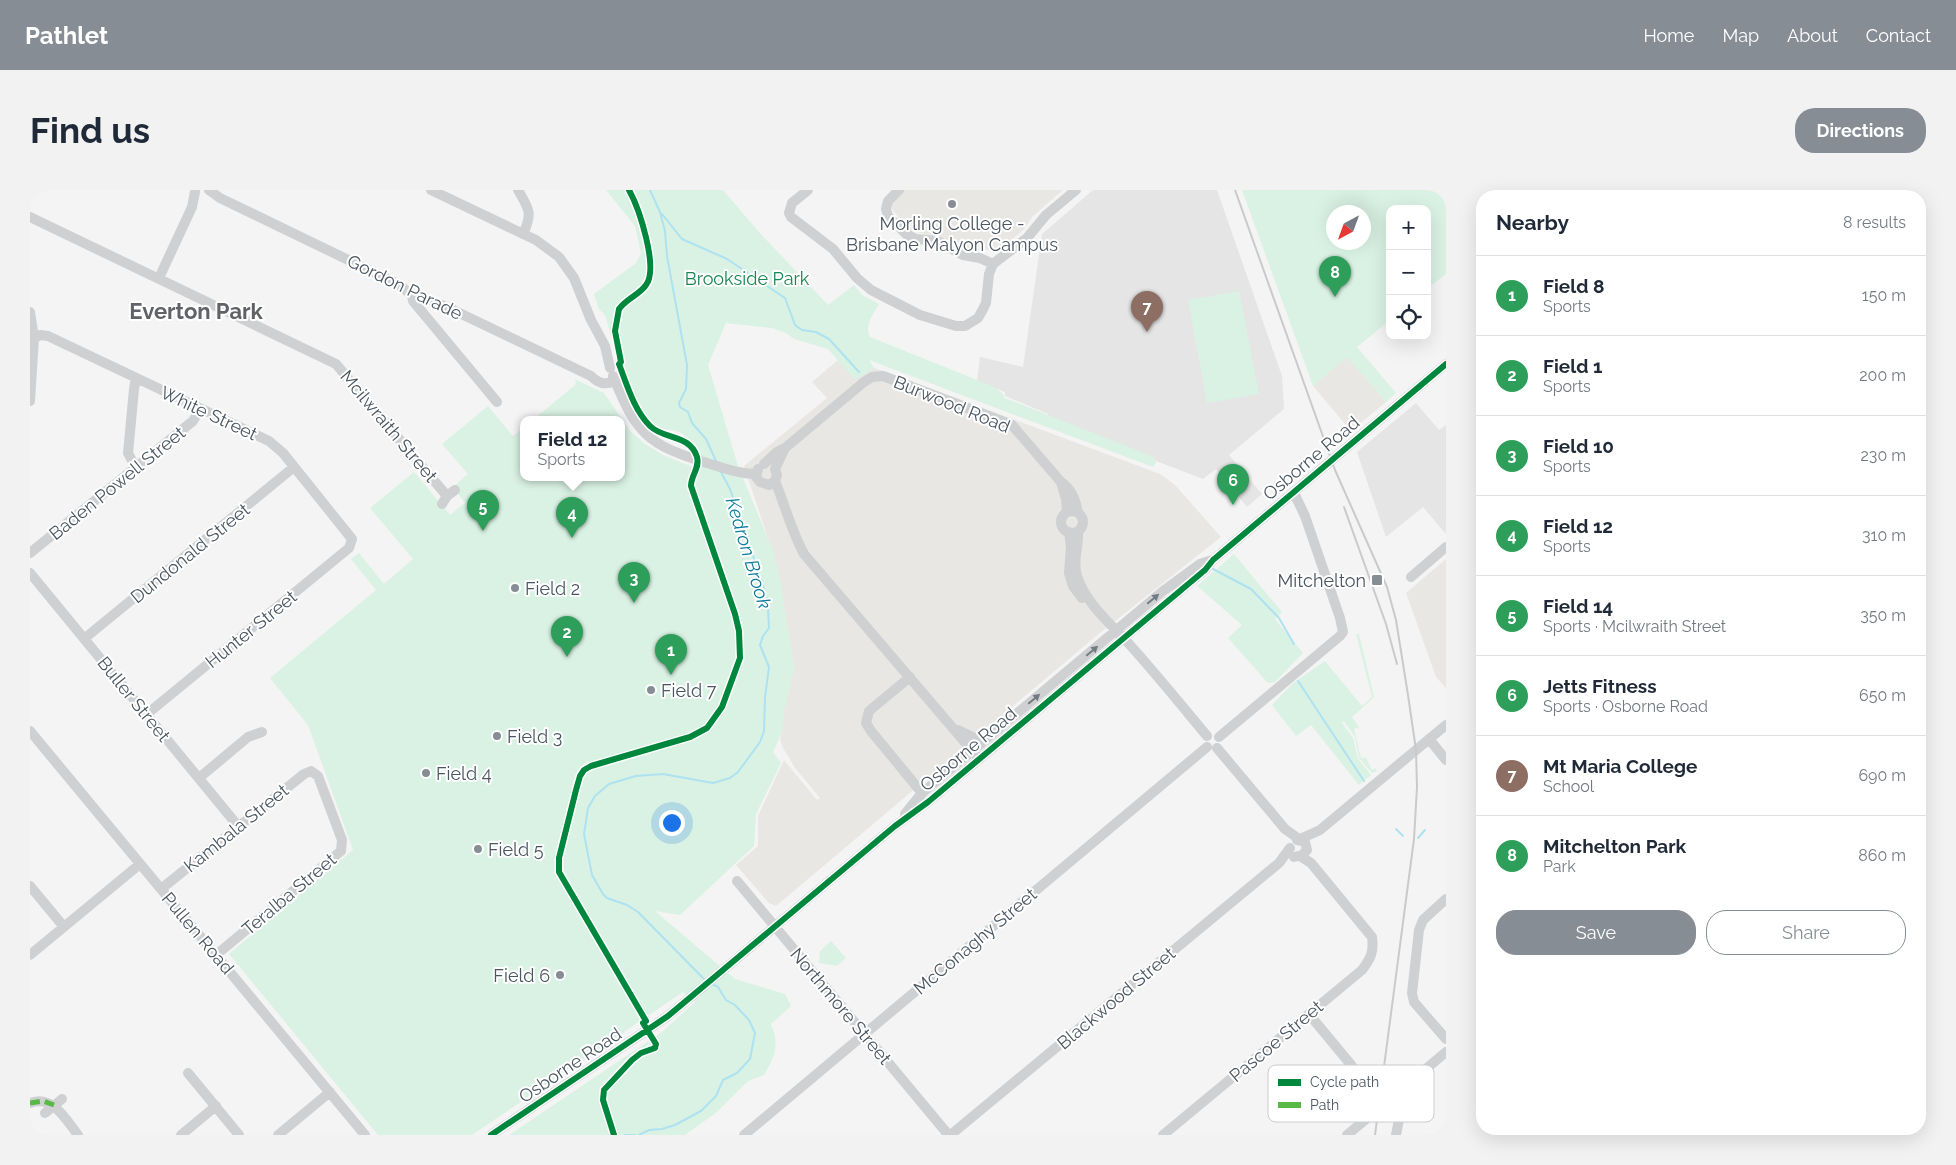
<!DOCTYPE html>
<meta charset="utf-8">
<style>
:root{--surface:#fff;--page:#f2f2f3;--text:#1f2937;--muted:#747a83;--line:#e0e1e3;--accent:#868d94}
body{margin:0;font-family:Raleway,sans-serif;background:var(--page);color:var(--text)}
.controls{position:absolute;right:15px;top:15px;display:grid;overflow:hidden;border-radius:10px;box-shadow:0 5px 20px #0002}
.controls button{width:45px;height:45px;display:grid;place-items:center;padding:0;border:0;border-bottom:1px solid var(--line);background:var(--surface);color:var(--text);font:25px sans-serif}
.compass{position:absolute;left:1296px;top:15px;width:45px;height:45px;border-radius:50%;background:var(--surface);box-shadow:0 5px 20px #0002;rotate:221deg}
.you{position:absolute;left:641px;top:632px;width:18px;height:18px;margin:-12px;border:4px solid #fff;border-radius:50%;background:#1a73e8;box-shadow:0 0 0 8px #1a73e833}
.badge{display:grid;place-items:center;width:32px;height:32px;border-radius:50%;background:var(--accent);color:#fff;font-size:16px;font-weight:700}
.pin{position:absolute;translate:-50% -41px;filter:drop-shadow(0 1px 2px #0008)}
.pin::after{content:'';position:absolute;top:26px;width:18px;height:15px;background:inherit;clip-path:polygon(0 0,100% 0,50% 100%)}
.popup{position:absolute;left:490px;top:226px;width:105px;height:65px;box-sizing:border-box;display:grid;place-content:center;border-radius:10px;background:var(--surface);filter:drop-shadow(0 1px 4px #0005);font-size:16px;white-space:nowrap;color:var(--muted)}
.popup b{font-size:19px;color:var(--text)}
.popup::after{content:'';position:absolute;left:50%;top:100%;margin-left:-10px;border:10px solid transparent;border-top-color:var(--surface)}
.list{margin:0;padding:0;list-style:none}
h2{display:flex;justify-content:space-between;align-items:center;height:65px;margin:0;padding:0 20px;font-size:21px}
h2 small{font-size:16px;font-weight:400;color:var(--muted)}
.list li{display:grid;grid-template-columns:32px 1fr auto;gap:15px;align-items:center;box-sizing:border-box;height:80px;padding:0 20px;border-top:1px solid var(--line)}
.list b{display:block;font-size:19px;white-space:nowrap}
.list p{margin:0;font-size:16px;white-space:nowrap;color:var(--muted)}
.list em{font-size:16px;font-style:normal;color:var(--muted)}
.actions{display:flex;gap:10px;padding:15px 20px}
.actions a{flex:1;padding:11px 0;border:1px solid var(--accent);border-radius:20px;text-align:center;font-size:18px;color:var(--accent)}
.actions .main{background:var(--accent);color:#fff}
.icon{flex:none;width:28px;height:28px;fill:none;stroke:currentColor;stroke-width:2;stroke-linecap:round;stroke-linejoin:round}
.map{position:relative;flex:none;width:1416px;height:945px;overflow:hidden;border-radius:20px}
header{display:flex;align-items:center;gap:30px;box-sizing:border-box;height:70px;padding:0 25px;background:var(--accent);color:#fff}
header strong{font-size:24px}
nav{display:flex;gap:28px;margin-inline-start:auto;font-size:18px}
.intro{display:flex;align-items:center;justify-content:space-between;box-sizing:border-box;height:120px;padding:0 30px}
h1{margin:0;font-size:35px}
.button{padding:12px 22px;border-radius:20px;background:var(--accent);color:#fff;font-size:18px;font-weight:700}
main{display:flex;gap:30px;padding:0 30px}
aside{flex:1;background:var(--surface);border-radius:20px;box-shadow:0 5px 20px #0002}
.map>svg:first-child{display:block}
.commercial{fill:#e8e7e3}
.education{fill:#e6e5e6}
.green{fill:#d9f2e3;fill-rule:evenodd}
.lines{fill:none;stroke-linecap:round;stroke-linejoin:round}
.stream{stroke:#aee2f0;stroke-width:2}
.minor{stroke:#ced0d2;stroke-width:10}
.rail{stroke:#c9cacc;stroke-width:2}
.quiet{stroke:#58b947;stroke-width:5;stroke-dasharray:10 5;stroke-linecap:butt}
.cycleway-casing{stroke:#fff;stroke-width:9}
.cycleway{stroke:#00873e;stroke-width:6}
.oneway{fill:#727b83}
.poi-dot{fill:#868d94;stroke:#fff;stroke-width:2}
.labels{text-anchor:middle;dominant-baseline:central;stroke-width:4;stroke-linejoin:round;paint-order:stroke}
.poi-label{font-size:18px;fill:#4a5661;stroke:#fff;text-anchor:start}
.park-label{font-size:18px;fill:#17864f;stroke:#fff}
.street-label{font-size:18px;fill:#4a5661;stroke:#fff}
.water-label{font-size:19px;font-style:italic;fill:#0c7c9b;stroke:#fff}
.district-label{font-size:22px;font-weight:bold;fill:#5f6368;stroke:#fff}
.key{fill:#fff;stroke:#c9ccd0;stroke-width:1}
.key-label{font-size:14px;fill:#4a5661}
</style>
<header>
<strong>Pathlet</strong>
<nav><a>Home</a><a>Map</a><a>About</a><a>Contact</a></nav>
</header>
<div class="intro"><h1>Find us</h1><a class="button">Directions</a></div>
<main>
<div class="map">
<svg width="1416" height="945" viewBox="0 0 1416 945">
<rect width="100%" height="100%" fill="#f4f4f4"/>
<path class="commercial" d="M874,0H1033L1003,26L994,39L981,51L968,59L952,60L931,58L920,51L879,40L862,19V14Z
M1317,166L1356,212L1321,241L1283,196Z
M808,170L825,189L844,178L857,182L1130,284L1145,295L1191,347L1065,447L746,716L739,713L706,675L728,656V626L754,570L787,610L790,608L765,578L753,558L750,550L754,518L764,478L747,376L714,276L797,208L782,192Z
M1416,369V498L1406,487L1376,403Z"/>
<path class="education" d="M1063,0H1187L1252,186L1254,219L1199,265L1232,304L1217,317L1186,279L1173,289L1019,230L1018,224L975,206V202L947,192L950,167L993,177L1012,44Z
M1386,213L1409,240L1416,235V344L1393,317L1356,347L1327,262Z"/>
<path class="green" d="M576,0H693L729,42L798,115L824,95L832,105L849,114C843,125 834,135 840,147L962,196L972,203L975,208L1124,267L1126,273L1123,277L839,170L844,178L825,190L798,159L764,149L756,143L742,138L696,133L678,175L708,276L744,363L750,388L764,478L756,516L754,518C756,532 749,550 743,562L751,573L726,624L724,656L650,725L625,721L705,789L755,804L761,816L741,834C750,856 745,865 734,885L718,891L687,922L655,945H479L632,842L665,812L653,802L442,945H348L199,764L323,660L278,535L240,488L346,400L321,369L329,363L354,394L383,369L340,318L384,282L420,325L435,313L423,297L438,284L412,254L458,216L483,246L493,238V287H591V229H504L545,195L546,192L544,189L574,203L600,241L615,254L633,265L670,280C671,266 662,249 649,242C639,238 629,241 620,233C597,209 586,159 576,128C575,123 571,122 569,119C567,115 566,109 564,104L606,73L611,63L605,36Z
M1212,0H1416V84L1397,99V19H1360V130L1327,157L1366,203L1356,212L1317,167L1283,196ZM1304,22H1334V52H1304Z
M1209,101L1229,204L1177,213L1158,110Z
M1204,364L1252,422L1245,429L1273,463L1245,492L1238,493L1198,448L1212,435L1167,396Z
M1326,444H1329L1344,507L1322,527L1329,537L1324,539L1331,568H1336L1342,580L1345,578L1347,581L1342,583L1329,568L1325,547L1314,531L1312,533L1323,548L1328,569L1341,585L1329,595L1281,535L1266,546L1242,515L1263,493L1295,471L1332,516L1342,507Z
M801,751L816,768L807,776L789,773L790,761Z"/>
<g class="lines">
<path class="stream" d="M620,0L630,22L635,41L637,66L657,175L656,199L649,213L650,217L658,222L662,233L676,249L686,271
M632,24L652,49L697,69L755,108L765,135L772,140L786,142L799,149L829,182
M1183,379L1221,399L1249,428L1264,454
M1268,491L1334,591
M1366,639L1373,646
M1388,648L1395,640
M675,790L608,722L597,715L577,708L573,704L562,685L554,644L558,618L565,606L579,594L606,586L633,584L683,593L700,588L708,582L730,552L734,541L735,507L739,477L730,455L733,446L739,438L738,417L733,395L700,299L691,282
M595,945H605
M609,945L619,940L632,939L645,935L671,921L686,906L693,890L707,883L720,869L725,843L719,830L705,815L696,810L688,797L682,794"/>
<path class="minor" d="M179,0L190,8L368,94L382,105L395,108L419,118L561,186C569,194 575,195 585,191
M401,0L506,50L529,67L544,88L561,130L575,156L580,178
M488,0C499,19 503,23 493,44
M778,0L762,13L759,23L761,27L803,59L827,88L841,100L890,125L926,136H935L948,128L952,121L956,113L959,84L963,74L997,48L1016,25L1046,0
M869,0L858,11L856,19L858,26L876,44L886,49L907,51L933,65L950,68L963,74
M0,27L306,174L417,306
M129,88L162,17L165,2
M382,105L383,111L467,212
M0,122L4,148L0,211
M0,151L10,145L18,146L239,251L253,263L322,349L319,358L117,524
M583,186C606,243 617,255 677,273C693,278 709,284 726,284
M755,258L745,279L747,285L745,291C755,315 761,340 774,364L945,564
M734,274L747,262L755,258L834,192L842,187L853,186L982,235L1031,292C1042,299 1046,310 1048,323
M106,278L98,263L104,199L106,188
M728,279L726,287L730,292L739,295L745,291
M1031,292L1036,309L1037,322
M412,314L417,306L425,300
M1031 332a11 11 0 1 1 22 0a11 11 0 1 1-22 0Z
M1048,341C1049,356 1042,372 1047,386C1056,414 1081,434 1100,455C1127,485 1152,516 1177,546
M1039,342L1041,357L1039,383L1043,396L1052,408
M0,363L163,231L170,219
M0,383L208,636
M1381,387L1416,357
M55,448L264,277
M880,487L839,521L836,533L841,541L892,603
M928,540L953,552
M0,541L335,945
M1189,547L1310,446L1313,442L1310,428L1275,326L1264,303
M1399,549L1416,570
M1187,558L1255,639L1269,649
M169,588L218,547L232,542
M875,624L892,603L1133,401L1170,374L1182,370
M1270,649L1290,640L1416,535
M1264,667L1272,665L1277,660L1275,652L1267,650
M707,691L916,942
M0,696L34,737
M131,699L274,584L281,581L288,586L312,650L311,661L186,765
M1416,709L1393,730L1389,740L1382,803L1384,812L1416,849
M0,765L110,674
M1279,824L1322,876L1328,926L1332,932
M158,883L209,945
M0,913C23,904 36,930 48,945
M15,923L32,909
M924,942L1249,673L1260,658
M151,945L186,916
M248,945L300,902
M461,945L638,826L865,636L898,612L1175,380L1183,370L1416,174
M714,945L1177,557
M1133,945L1332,780C1341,768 1344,762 1342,747L1281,673L1270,666
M1317,945L1416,862
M1366,945L1372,914L1366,903"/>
<path class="rail" d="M1205,0L1305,280L1357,397L1366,430L1378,505L1386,560L1387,597L1384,649L1345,945
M1314,317L1356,434L1367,474"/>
<path class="quiet" d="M0,913L13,911L24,915"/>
<g class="cycleway-casing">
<path id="cycleway" d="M461,945L638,826L865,636L898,612L1175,380L1183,370L1416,174
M584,945L573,910L574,900L602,870L611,863L625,858L626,854L613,833L616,831L529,682V668L546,600L550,586L554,580L561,576L660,547L677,538L692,517L710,468L709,441L705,424L661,296C661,285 670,278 667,267C660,244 634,250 620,236C604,220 597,195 589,174L591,172L585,141L589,119C596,109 609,105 616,95C629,78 609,18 599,0"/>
</g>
<use href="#cycleway" class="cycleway"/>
</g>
<defs><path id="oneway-solid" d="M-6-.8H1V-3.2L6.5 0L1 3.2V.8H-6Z" transform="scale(1.25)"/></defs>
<g class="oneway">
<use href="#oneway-solid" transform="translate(1123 409) rotate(-40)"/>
<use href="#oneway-solid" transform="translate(1062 461) rotate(-40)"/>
<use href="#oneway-solid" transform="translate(1004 509) rotate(-40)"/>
</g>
<g class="poi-dot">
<circle cx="922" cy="14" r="5"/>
<rect x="1341" y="384" width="12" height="12" rx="2.5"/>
<circle cx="485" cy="398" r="5"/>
<circle cx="621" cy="500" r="5"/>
<circle cx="467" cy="546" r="5"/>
<circle cx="396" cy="583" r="5"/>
<circle cx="448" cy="659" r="5"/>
<circle cx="530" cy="785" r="5"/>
</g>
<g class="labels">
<g class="poi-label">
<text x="922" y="33" text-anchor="middle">Morling College -<tspan x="922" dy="21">Brisbane Malyon Campus</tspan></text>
<text x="1336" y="390" text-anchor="end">Mitchelton</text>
<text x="495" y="398">Field 2</text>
<text x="631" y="500">Field 7</text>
<text x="477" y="546">Field 3</text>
<text x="406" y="583">Field 4</text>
<text x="458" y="659">Field 5</text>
<text x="520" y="785" text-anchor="end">Field 6</text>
</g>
<g class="park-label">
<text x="717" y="88">Brookside Park</text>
</g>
<g class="street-label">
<text transform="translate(375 97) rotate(26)">Gordon Parade</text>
<text transform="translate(922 214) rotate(22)">Burwood Road</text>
<text transform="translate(179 223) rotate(25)">White Street</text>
<text transform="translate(359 236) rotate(50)">Mcilwraith Street</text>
<text transform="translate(1281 268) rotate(-40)">Osborne Road</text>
<text transform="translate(87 293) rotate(-39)">Baden Powell Street</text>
<text transform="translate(160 363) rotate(-39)">Dundonald Street</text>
<text transform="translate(221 439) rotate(-39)">Hunter Street</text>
<text transform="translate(104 509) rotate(51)">Buller Street</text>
<text transform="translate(938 559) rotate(-40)">Osborne Road</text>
<text transform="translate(206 638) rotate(-39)">Kambala Street</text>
<text transform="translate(259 704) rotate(-40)">Teralba Street</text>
<text transform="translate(168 743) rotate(50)">Pullen Road</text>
<text transform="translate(945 751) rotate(-40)">McConaghy Street</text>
<text transform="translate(1086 808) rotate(-40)">Blackwood Street</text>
<text transform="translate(811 816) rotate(50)">Northmore Street</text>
<text transform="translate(1246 851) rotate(-40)">Pascoe Street</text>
<text transform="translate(540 875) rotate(-34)">Osborne Road</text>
</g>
<g class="water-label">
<text transform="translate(719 363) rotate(73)">Kedron Brook</text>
</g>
<g class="district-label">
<text x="166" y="121">Everton Park</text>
</g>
</g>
<rect x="1238" y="875" width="166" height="57" rx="8" class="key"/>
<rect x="1248" y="889" width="23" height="7" fill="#00873e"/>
<rect x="1248" y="912" width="23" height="6" fill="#58b947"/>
<g class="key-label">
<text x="1280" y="897">Cycle path</text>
<text x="1280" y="920">Path</text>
</g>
</svg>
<div class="controls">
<button>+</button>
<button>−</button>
<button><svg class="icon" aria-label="locate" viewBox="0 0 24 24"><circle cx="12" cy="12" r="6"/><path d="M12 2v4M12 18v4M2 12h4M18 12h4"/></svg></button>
</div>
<svg class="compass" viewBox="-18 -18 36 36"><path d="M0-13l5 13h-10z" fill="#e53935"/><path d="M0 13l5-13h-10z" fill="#747a83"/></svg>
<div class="you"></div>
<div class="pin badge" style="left:641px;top:485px;background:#2e9e5b">1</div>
<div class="pin badge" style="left:537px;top:467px;background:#2e9e5b">2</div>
<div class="pin badge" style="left:604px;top:413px;background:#2e9e5b">3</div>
<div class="pin badge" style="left:542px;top:348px;background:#2e9e5b">4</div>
<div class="popup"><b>Field 12</b>Sports</div>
<div class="pin badge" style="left:453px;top:341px;background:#2e9e5b">5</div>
<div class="pin badge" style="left:1203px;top:315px;background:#2e9e5b">6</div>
<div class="pin badge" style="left:1117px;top:142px;background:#8d6e63">7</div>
<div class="pin badge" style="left:1305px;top:107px;background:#2e9e5b">8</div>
</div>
<aside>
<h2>Nearby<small>8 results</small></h2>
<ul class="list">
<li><span class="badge" style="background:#2e9e5b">1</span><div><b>Field 8</b><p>Sports</p></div><em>150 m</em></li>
<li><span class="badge" style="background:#2e9e5b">2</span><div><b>Field 1</b><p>Sports</p></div><em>200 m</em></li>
<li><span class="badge" style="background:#2e9e5b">3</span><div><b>Field 10</b><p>Sports</p></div><em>230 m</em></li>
<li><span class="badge" style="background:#2e9e5b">4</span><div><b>Field 12</b><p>Sports</p></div><em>310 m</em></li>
<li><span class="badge" style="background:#2e9e5b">5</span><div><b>Field 14</b><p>Sports · Mcilwraith Street</p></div><em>350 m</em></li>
<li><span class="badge" style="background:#2e9e5b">6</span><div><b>Jetts Fitness</b><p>Sports · Osborne Road</p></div><em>650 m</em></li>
<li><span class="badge" style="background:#8d6e63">7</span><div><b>Mt Maria College</b><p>School</p></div><em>690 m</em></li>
<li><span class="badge" style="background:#2e9e5b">8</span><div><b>Mitchelton Park</b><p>Park</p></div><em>860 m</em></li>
</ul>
<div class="actions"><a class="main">Save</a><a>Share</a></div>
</aside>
</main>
